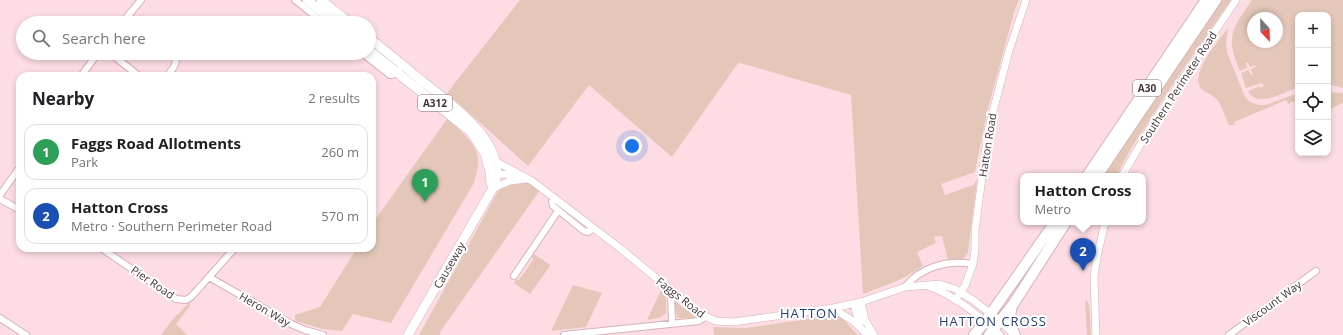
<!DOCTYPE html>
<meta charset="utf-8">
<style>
:root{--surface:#fff;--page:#f2f2f2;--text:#202124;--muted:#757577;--line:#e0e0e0;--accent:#3270dd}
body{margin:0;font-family:"Open Sans",sans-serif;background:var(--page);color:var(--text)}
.controls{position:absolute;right:12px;top:12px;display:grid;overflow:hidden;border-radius:8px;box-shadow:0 2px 6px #0003}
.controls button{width:36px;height:36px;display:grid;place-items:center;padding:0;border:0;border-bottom:1px solid var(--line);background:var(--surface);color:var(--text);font:20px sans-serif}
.compass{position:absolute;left:1247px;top:12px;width:36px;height:36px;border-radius:50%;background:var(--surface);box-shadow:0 2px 6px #0003;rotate:158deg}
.you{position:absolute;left:632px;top:146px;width:14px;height:14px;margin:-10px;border:3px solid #fff;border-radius:50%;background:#1a73e8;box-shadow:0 0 0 6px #1a73e833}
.badge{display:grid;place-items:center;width:26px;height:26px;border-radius:50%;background:var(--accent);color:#fff;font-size:13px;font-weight:700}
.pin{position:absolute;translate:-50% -33px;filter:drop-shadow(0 1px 2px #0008)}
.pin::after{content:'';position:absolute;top:21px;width:14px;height:12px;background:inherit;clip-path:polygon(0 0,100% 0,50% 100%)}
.popup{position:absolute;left:1020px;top:173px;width:126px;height:52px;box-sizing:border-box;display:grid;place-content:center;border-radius:8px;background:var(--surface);filter:drop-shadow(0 1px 3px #0005);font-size:13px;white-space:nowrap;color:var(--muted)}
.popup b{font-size:15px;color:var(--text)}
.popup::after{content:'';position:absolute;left:50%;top:100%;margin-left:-8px;border:8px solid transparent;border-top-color:var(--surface)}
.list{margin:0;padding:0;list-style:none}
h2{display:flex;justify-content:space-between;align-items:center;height:52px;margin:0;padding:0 16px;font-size:17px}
h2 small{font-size:13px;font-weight:400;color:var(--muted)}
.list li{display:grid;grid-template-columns:26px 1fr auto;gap:12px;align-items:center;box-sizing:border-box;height:56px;margin:0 8px 8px;padding:0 8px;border:1px solid var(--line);border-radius:12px}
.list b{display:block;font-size:15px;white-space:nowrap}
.list p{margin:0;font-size:13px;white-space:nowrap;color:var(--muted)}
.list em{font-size:13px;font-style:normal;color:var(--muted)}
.icon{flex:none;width:22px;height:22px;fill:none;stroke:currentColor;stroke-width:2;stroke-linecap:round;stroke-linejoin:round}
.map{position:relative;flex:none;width:1343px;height:335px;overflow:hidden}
.search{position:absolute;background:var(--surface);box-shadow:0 2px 6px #0003;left:16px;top:16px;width:360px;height:44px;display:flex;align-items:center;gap:10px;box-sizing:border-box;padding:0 14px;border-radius:22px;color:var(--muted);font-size:15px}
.panel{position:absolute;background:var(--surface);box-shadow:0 2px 6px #0003;left:16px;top:72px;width:360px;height:180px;border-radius:12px}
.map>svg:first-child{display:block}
.green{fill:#e4c7b9;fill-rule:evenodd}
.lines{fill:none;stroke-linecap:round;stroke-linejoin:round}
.minor-casing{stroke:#d7b1b8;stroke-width:8}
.tertiary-casing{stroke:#d7b1b8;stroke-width:8}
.primary-casing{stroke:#d7b1b8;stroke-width:10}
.trunk-casing{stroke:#d7b1b8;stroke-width:12}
.minor{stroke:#fff;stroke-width:6}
.tertiary{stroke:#fff;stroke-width:7}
.primary{stroke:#fff;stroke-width:9}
.trunk{stroke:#fff;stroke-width:10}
.labels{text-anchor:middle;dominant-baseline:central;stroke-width:4;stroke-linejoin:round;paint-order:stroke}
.shield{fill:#fff;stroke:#7b7072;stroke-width:1}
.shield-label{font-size:10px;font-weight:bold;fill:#433336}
.street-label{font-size:11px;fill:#433336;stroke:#fff}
.quarter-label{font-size:13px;letter-spacing:1px;fill:#224077;stroke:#fff}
</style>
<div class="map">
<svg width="1343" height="335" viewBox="0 0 1343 335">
<rect width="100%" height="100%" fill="#fddde3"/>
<path class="green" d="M520,0H1019L1015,9L987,112L975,172L941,184L945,195L973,185L977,180L968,253L963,259L948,260L942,236L934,237L936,243L917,252L923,266C905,279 884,286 863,294L851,95L744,64L738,63L672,157L589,85L528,166L447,93Z
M1222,0H1231L1177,78L1133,145L1116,176H1104Z
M1252,0H1343V88L1328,84V15H1298V87C1285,92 1256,109 1248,91L1260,86V88L1264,86L1262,83L1246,88L1241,73L1248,70L1251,75H1253L1251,70L1256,66L1255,65L1250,67L1248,62L1246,63L1247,68L1240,71C1225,36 1232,29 1252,0ZM1253,18H1277V42H1253Z
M1228,28L1226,42L1227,52L1245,97L1250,102L1258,105H1266L1298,93V103L1293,101L1288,104L1286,100L1234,122L1235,125H1229C1224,116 1222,102 1213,96C1209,93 1203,92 1200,87C1191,72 1219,40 1228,28Z
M1328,92L1343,93V103L1328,110Z
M447,119C458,128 476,143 478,158C479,166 476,175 474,183L391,323L353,314L342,331L323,329L295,321V315L320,307L357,248H372V224Z
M522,182H530L540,190L440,332V335H419L492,202C500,185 505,187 522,182Z
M534,254L550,265V266L530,294L514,283L516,280H519L533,260L532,256Z
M573,285L602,293L586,327L551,331Z
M661,290L666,293V313L659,318L647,320Z
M674,300L695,316L694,318H678L677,317Z
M1085,301H1087L1089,304L1091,335H1087Z
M190,302V306L176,324L187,335H161L172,320Z
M836,315L841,317L858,335H714L713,327L747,328Z"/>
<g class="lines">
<g class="minor-casing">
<path id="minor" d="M295,0L324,23
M128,16L138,23
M122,23L141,0
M110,53L139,76
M362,53L390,75H392L399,70
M81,76L98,53
M167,76C173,69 179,62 174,53
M0,195L20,167
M555,198L552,202L553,206L584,231L588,232L594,228
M0,199L20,210
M101,248L176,299L186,300L191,297L235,248
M514,276L558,211
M209,277L291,324L305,330L323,335
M905,287C922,266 948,260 973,264
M0,318L26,335
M672,323L671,295L673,291
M564,335L699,321L705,317
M1229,335L1316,271"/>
</g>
<g class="tertiary-casing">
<path id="tertiary" d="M495,161L532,181L621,249L700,314L716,321L733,322L833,308L861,302L905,287L939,284L955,289L973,300L1000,321L1014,335
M492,173L519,176
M1122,176L1153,123L1236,0
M493,188L510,181L527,179
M928,286C955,295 979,316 1000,335
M955,300L965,286L973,264L975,250V231L988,131L1008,54L1026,0
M861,302L865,320L874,335
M854,304L860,326
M834,309L853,321L868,335
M1096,335L1094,277L1097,257L1105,222"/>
</g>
<g class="primary-casing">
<path id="primary" d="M307,0L336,23
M321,0L350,23
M369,38C387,52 404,66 422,81C450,103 512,145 493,188L408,335
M369,50L471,132L485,154L490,172L491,183"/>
</g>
<g class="trunk-casing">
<path id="trunk" d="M1087,176L1206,0
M1097,176L1216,0
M1012,306C1009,316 1010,326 1015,335
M974,335L985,322L1055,222
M989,335L1014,303L1066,222"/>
</g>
<use href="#minor" class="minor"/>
<use href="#tertiary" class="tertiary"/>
<use href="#primary" class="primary"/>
<use href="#trunk" class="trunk"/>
</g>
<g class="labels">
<g class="shield">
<rect x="1133" y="80" width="28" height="16" rx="3"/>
<rect x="418" y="95" width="34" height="16" rx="3"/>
</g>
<g class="shield-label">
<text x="1147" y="88">A30</text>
<text x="435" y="103">A312</text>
</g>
<g class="street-label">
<text transform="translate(1178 87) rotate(-57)">Southern Perimeter Road</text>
<text transform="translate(987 145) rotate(-81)">Hatton Road</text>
<text transform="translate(449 265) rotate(-60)">Causeway</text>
<text transform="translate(153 282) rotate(34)">Pier Road</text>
<text transform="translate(681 297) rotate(38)">Faggs Road</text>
<text transform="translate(1272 303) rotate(-36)">Viscount Way</text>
<text transform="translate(265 309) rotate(30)">Heron Way</text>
</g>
<g class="quarter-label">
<text x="809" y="313">HATTON</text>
<text x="993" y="321">HATTON CROSS</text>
</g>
</g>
</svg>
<div class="controls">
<button>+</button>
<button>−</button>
<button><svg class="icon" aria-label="locate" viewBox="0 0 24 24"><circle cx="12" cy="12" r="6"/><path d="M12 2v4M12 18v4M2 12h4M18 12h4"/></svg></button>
<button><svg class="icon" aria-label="layers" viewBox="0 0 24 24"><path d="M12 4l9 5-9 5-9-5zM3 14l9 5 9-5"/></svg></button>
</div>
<svg class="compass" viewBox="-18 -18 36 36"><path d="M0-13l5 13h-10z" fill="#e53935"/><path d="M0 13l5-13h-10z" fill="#757577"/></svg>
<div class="you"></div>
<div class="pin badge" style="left:425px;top:202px;background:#2e9e5b">1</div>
<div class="pin badge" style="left:1083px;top:271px;background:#1a4fb4">2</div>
<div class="popup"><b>Hatton Cross</b>Metro</div>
<div class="search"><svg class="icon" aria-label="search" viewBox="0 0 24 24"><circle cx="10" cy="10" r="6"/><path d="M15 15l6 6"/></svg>Search here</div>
<section class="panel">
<h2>Nearby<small>2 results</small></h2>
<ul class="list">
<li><span class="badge" style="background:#2e9e5b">1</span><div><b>Faggs Road Allotments</b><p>Park</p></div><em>260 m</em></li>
<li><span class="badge" style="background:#1a4fb4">2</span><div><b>Hatton Cross</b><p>Metro · Southern Perimeter Road</p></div><em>570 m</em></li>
</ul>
</section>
</div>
